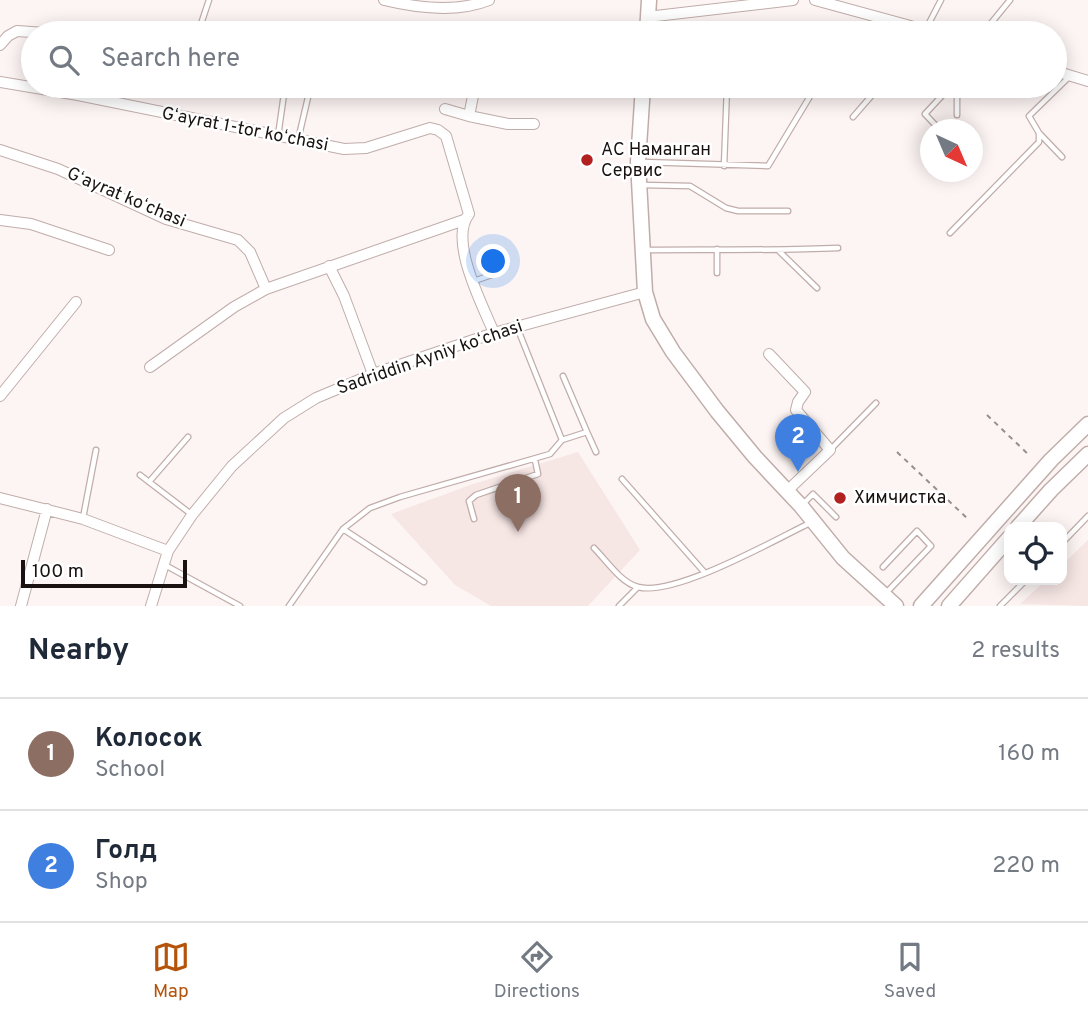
<!DOCTYPE html>
<meta charset="utf-8">
<style>
:root{--surface:#fff;--page:#f6f6f7;--text:#1f2937;--muted:#747a83;--line:#e0e1e3;--accent:#b45309}
body{margin:0;font-family:Overpass,sans-serif;background:var(--page);color:var(--text)}
.controls{position:absolute;right:21px;bottom:21px;display:grid;overflow:hidden;border-radius:14px;box-shadow:0 4px 18px #0003}
.controls button{width:63px;height:63px;display:grid;place-items:center;padding:0;border:0;border-bottom:2px solid var(--line);background:var(--surface);color:var(--text);font:35px sans-serif}
.compass{position:absolute;left:920px;top:119px;width:63px;height:63px;border-radius:50%;background:var(--surface);box-shadow:0 4px 18px #0003;rotate:136deg}
.scale{position:absolute;left:21px;bottom:18px;width:166px;box-sizing:border-box;padding-left:7px;border:4px solid #191211;border-top:0;font-size:19px;line-height:24px;white-space:nowrap;color:#191211;-webkit-text-stroke:5px #fff;paint-order:stroke}
.you{position:absolute;left:494px;top:262px;width:24px;height:24px;margin:-18px;border:5px solid #fff;border-radius:50%;background:#1a73e8;box-shadow:0 0 0 10px #1a73e833}
.badge{display:grid;place-items:center;width:46px;height:46px;border-radius:50%;background:var(--accent);color:#fff;font-size:23px;font-weight:700}
.pin{position:absolute;translate:-50% -58px;filter:drop-shadow(0 2px 4px #0008)}
.pin::after{content:'';position:absolute;top:37px;width:24px;height:21px;background:inherit;clip-path:polygon(0 0,100% 0,50% 100%)}
.list{margin:0;padding:0;list-style:none}
h2{display:flex;justify-content:space-between;align-items:center;height:91px;margin:0;padding:0 28px;font-size:30px}
h2 small{font-size:23px;font-weight:400;color:var(--muted)}
.list li{display:grid;grid-template-columns:46px 1fr auto;gap:21px;align-items:center;box-sizing:border-box;height:112px;padding:0 28px;border-top:2px solid var(--line)}
.list b{display:block;font-size:26px;white-space:nowrap}
.list p{margin:0;font-size:23px;white-space:nowrap;color:var(--muted)}
.list em{font-size:23px;font-style:normal;color:var(--muted)}
.icon{flex:none;width:38px;height:38px;fill:none;stroke:currentColor;stroke-width:2;stroke-linecap:round;stroke-linejoin:round}
.map{position:relative;flex:none;width:1088px;height:606px;overflow:hidden}
.search{position:absolute;background:var(--surface);box-shadow:0 4px 18px #0003;left:21px;right:21px;top:21px;height:77px;display:flex;align-items:center;gap:18px;box-sizing:border-box;padding:0 24px;border-radius:38px;color:var(--muted);font-size:26px}
.sheet{height:315px;background:var(--surface)}
nav{display:flex;justify-content:space-around;align-items:center;box-sizing:border-box;height:98px;border-top:2px solid var(--line);background:var(--surface);font-size:19px;color:var(--muted)}
nav a{display:grid;justify-items:center;gap:4px}
nav .on{color:var(--accent)}
.map>svg:first-child{display:block}
.built{fill:#f6e6e4}
.lines{fill:none;stroke-linecap:round;stroke-linejoin:round}
.lane-casing{stroke:#c0adaa;stroke-width:7}
.street-casing{stroke:#c0adaa;stroke-width:12}
.secondary-casing{stroke:#c0adaa;stroke-width:17}
.primary-casing{stroke:#c0adaa;stroke-width:17}
.path{stroke:#968f8e;stroke-width:2;stroke-dasharray:5 5;stroke-linecap:butt}
.lane{stroke:#fff;stroke-width:4.5}
.street{stroke:#fff;stroke-width:10}
.secondary{stroke:#fff;stroke-width:14}
.primary{stroke:#fff;stroke-width:14}
.poi-dot{fill:#b22120;stroke:#fff;stroke-width:2.5}
.labels{text-anchor:middle;dominant-baseline:central;stroke-width:5;stroke-linejoin:round;paint-order:stroke}
.street-label{font-size:18px;fill:#191211;stroke:#fff}
.poi-label{font-size:18px;fill:#191211;stroke:#fff;text-anchor:start}
</style>
<div class="map">
<svg width="1088" height="606" viewBox="0 0 1088 606">
<rect width="100%" height="100%" fill="#fdf5f4"/>
<path class="built" d="M578,452L640,550L588,606H491L455,585L391,514L473,484Z
M1088,540V606L1020,604L1046,580H1062V565Z"/>
<g class="lines">
<g class="lane-casing">
<path id="lane" d="M926,29L941,0
M198,33L209,0
M983,33L1010,0
M957,115V97L968,86
M853,117L880,86
M940,130L925,114L951,86
M1040,134L1062,157
M278,136L285,87
M298,140L309,93
M642,162L768,166L809,98
M724,166L727,87
M643,185L690,186L726,208L738,211H788
M950,233L1039,142V133L1029,116L1069,77
M717,249V273
M646,250C710,249 774,251 838,248
M779,251L817,288
M474,281L500,272
M587,432L596,452
M562,440L587,432L563,376
M831,449L876,403
M140,475L191,514
M622,479L705,573
M149,482L188,437
M804,503L813,494L836,517
M83,518L96,450
M474,519L469,501L476,495L538,474L535,460
M343,529L424,582
M1062,543L1088,516
M594,548C606,560 621,583 638,587C675,597 776,539 812,522
M165,565L240,606
M883,567L917,531L931,546L887,592
M289,606L343,529L370,508L400,497L550,454L562,440L517,327
M619,606L638,587
M1000,606L1026,580"/>
</g>
<g class="street-casing">
<path id="street" d="M384,0C417,8 457,13 489,0
M815,0L936,33
M647,17L793,0
M0,45L8,36L17,31L45,33L72,29L90,30
M1055,71L1088,81
M0,82L78,95L344,149L366,148L430,128L438,130L446,136L469,214C448,240 483,306 494,333
M445,109L469,116L475,86
M469,116L508,124H534
M0,150L58,169L166,219L238,240L250,252L266,289
M0,220L31,224L109,250
M329,266L344,296L373,374
M769,354L805,392L798,402L796,410L830,450L786,492
M150,367L234,307L266,289L464,220
M0,396L76,302
M0,498L83,519L168,551
M21,606L47,509
M151,606L168,551L192,515L232,466L284,418L316,398L373,374L494,333L645,292"/>
</g>
<g class="secondary-casing">
<path id="secondary" d="M647,33L649,0
M643,86L638,162L645,292L653,319L673,352L717,411L755,457L801,506L843,558L896,606"/>
</g>
<g class="primary-casing">
<path id="primary" d="M1018,527L1051,490L1088,454
M921,606L1051,460L1088,424
M949,606L1009,538"/>
</g>
<path class="path" d="M987,415L1029,455
M897,452L969,520"/>
<use href="#lane" class="lane"/>
<use href="#street" class="street"/>
<use href="#secondary" class="secondary"/>
<use href="#primary" class="primary"/>
</g>
<g class="poi-dot">
<circle cx="587" cy="160" r="7"/>
<circle cx="840" cy="498" r="7"/>
</g>
<g class="labels">
<g class="street-label">
<text transform="translate(245 130) rotate(11)">Gʻayrat 1-tor koʻchasi</text>
<text transform="translate(126 198) rotate(23)">Gʻayrat koʻchasi</text>
<text transform="translate(430 358) rotate(-19)">Sadriddin Ayniy koʻchasi</text>
</g>
<g class="poi-label">
<text x="601" y="150">АС Наманган<tspan x="601" dy="21">Сервис</tspan></text>
<text x="854" y="498">Химчистка</text>
</g>
</g>
</svg>
<div class="controls">
<button><svg class="icon" aria-label="locate" viewBox="0 0 24 24"><circle cx="12" cy="12" r="6"/><path d="M12 2v4M12 18v4M2 12h4M18 12h4"/></svg></button>
</div>
<svg class="compass" viewBox="-18 -18 36 36"><path d="M0-13l5 13h-10z" fill="#e53935"/><path d="M0 13l5-13h-10z" fill="#747a83"/></svg>
<div class="scale">100 m</div>
<div class="you"></div>
<div class="pin badge" style="left:518px;top:532px;background:#8d6e63">1</div>
<div class="pin badge" style="left:798px;top:472px;background:#3f7fe0">2</div>
<div class="search"><svg class="icon" aria-label="search" viewBox="0 0 24 24"><circle cx="10" cy="10" r="6"/><path d="M15 15l6 6"/></svg>Search here</div>
</div>
<section class="sheet">
<h2>Nearby<small>2 results</small></h2>
<ul class="list">
<li><span class="badge" style="background:#8d6e63">1</span><div><b>Колосок</b><p>School</p></div><em>160 m</em></li>
<li><span class="badge" style="background:#3f7fe0">2</span><div><b>Голд</b><p>Shop</p></div><em>220 m</em></li>
</ul>
</section>
<nav>
<a class="on"><svg class="icon" aria-label="map" viewBox="0 0 24 24"><path d="M3 6l6-2 6 2 6-2v14l-6 2-6-2-6 2zM9 4v14M15 6v14"/></svg>Map</a>
<a><svg class="icon" aria-label="directions" viewBox="0 0 24 24"><path d="M12 3l9 9-9 9-9-9zM9 14v-3h6M13 9l2 2-2 2"/></svg>Directions</a>
<a><svg class="icon" aria-label="saved" viewBox="0 0 24 24"><path d="M7 4h10v16l-5-4-5 4z"/></svg>Saved</a>
</nav>
